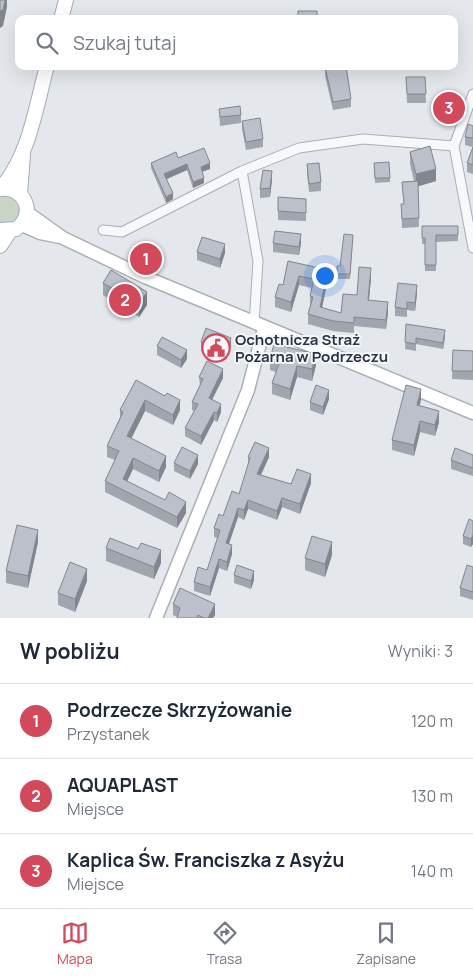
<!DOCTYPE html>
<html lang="pl">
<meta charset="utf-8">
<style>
:root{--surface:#fff;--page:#f6f6f7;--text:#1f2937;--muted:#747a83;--line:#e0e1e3;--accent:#d1495b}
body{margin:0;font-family:Manrope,sans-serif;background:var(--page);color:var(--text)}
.you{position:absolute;left:324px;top:275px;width:18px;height:18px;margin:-12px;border:4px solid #fff;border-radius:50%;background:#1a73e8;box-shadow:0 0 0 8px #1a73e833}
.badge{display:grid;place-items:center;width:32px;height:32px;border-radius:50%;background:var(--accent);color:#fff;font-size:16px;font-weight:700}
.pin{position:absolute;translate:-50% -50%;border:2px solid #fff;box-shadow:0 1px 5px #0006}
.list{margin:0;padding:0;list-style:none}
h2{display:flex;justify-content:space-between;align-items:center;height:65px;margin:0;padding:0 20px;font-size:21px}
h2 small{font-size:16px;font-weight:400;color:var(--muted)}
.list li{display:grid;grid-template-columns:32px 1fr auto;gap:15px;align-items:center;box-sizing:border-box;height:75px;padding:0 20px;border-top:1px solid var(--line)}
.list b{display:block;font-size:19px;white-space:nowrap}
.list p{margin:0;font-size:16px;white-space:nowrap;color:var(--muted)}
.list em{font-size:16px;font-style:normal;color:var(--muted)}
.icon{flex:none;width:28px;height:28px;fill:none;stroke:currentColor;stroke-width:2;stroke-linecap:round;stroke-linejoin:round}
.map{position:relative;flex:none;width:473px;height:618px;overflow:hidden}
.search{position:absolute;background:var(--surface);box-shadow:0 5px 20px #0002;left:15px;right:15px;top:15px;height:55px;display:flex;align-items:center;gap:12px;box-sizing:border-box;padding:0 18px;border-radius:10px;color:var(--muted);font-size:19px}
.sheet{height:290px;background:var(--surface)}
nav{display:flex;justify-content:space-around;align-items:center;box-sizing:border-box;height:70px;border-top:1px solid var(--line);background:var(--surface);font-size:14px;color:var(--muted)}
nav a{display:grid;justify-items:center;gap:2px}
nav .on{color:var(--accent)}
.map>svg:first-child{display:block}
.green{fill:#c9d6c5}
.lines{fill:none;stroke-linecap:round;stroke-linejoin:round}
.street-casing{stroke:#a9aeb7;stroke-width:11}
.secondary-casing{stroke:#a9aeb7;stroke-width:15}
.primary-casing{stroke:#a3abb8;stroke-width:16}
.street{stroke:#f7f8fa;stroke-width:9}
.secondary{stroke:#fff;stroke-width:12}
.primary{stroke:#fff;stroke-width:14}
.wall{fill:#a1a5ae}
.shaded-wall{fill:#83868d}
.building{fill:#bbc0ca;stroke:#83868d}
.labels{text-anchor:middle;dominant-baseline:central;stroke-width:4;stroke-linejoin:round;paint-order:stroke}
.poi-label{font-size:15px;font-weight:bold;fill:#2b3445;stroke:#f4f6f9;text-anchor:start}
</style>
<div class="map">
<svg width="473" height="618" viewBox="0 0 473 618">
<rect width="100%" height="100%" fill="#e4e7ec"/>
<path class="green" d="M0,195L13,196L22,208L16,223L0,225Z"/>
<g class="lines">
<g class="street-casing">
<path id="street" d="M473,94L454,146L473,248
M242,171L299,148L363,139L454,146
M103,230L122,232L242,171L258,261L254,324"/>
</g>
<g class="secondary-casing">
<path id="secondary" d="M28,213L63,238L145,277L473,413
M22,225L40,233L60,237
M156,618L248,390L264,328"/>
</g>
<g class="primary-casing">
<path id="primary" d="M61,19L66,0
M0,189C29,158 36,106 47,66
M0,189C25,186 37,214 16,229L0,230
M20,194L23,155
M0,246L10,231"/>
</g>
<use href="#street" class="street"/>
<use href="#secondary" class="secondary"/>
<use href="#primary" class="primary"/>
</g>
<path class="wall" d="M325,67L351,99V107L333,110L325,76Z
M406,77H425L426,103H407Z
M438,104L452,105V114L438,112Z
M219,109L241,115V123L220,126Z
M242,121L263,139V147L246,150L242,129Z
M473,126V174L467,172V163L473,147L465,145V137Z
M410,152L436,181L418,186L419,227L402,228L401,204H404L402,182L414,181L410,164Z
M178,158L210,169L202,172L204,183L193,188L187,170L167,179L173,199L166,203L151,168V163Z
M374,163L390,178V182L375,183Z
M307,164L321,182V191L309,192L307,173Z
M272,180L270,197L260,198V189Z
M278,197L306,199V221L278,220Z
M422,226H458V241L436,242V271H425V244H422Z
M353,239L350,279H337V266H340Z
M273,243H301L299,255L273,252Z
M197,252L225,253L220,268L197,260Z
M288,261L328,279L322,308L341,313L371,278L369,300L388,312L386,329L354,326V333L333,331L308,324V314L310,306V296L312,288L299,285L291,312L275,307V297L283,285Z
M103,283L147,305L139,317L103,295Z
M417,293L415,311L407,310V317L395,316V307Z
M406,324L445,336L443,349L416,344V351L405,349Z
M201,342L231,346L226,360L201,351Z
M157,346L187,359L181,368L157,355Z
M453,350L473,351V380L452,379Z
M270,359L316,365L312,381L297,377L290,400L272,394V383L276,372L270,370Z
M199,377L223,378L212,399L221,412L217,422L214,420L201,445L185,436V428L194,411L192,410V402L200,386Z
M136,380L165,396L180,410L173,425L145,411L131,439L166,467L159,482L133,469L127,481L186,513L177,528L105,492V481L115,460L107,457V446L120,418V410Z
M329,399L323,415L310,410V402Z
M421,400L419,406L439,422L435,436L420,432L414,456L392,450V440Z
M473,455V476L451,469V460Z
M248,457H269L261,475L291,484L311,483L300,514L282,507L277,520L248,509L244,520L238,517L229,544L232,554L227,571L219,568L210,596L194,591V582L207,570L218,538L214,537V528L239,494L248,466Z
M174,463L198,464L190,479L174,471Z
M473,521V544L471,547L463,544V536Z
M38,542L28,588L6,583V571Z
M106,548L161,563L154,579L106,561Z
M332,555L325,577L305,570V558Z
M473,567V600L460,596V588Z
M234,575L254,580L251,589L234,583Z
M87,581L75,612L58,605V593Z
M173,604L215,615L213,618H177V617L173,615Z"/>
<path class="shaded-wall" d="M5,0H7V7L3,26L0,28V11Z
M210,163V169L201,172V167Z
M187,164V170L164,180V174Z
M436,169V181L416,187V174Z
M272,171V180L270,197V188Z
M204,178V183L193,188V182Z
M173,193V199L166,203V197Z
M301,234V243L299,255V247Z
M225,244V253L220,268V259Z
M371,268V278L368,310V300Z
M328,270V279L320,317V307Z
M299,276V285L291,312V302Z
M417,285V293L415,311V303Z
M147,292V305L139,317V304Z
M388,302V312L386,329V320Z
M445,330V336L443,349V343Z
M231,338V346L226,360V352Z
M187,350V359L181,368V360Z
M316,354V365L312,381V369Z
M297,366V377L290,400V389Z
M223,369V378L209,406V398Z
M421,389V400L417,416V405Z
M329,390V399L323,415V407Z
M145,400V411L127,447V436Z
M180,400V410L173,425V415Z
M221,404V412L217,422V413Z
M439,411V422L435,436V425Z
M214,412V420L201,445V436Z
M420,421V432L414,456V445Z
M269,448V457L257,483V474Z
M198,455V464L190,479V471Z
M166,456V467L159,482V471Z
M133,458V469L123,490V479Z
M311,474V483L300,514V504Z
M282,498V507L277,520V511Z
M248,500V509L244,520V510Z
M186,502V513L177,528V517Z
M238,508V517L226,552V543Z
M38,530V542L28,588V576Z
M473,535V544L471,547V539Z
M332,542V555L325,577V564Z
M232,545V554L227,571V562Z
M161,550V563L154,579V567Z
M219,559V568L210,596V587Z
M87,569V581L75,612V599Z
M254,571V580L251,589V581Z
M215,604V615L213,618H208Z"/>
<path class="building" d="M0,0H5L3,10L0,11Z
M298,11H317V19H298Z
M337,66H346L351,99L333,102L325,67Z
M406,77H425L426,94H407Z
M449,92L452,105L438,104Z
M240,106L241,115L220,117L219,109Z
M260,118L263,139L246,142L242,121Z
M468,124L473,126V138L465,137Z
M430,146L436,169L416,174L410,152Z
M473,147V165L467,163Z
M204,148L210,163L201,167L204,178L193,182L187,164L164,174L173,193L166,197L151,163L176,152L178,158Z
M389,162L390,178H375L374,163Z
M319,163L321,182L309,184L307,164Z
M263,170L272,171L270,188L260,189Z
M418,181L419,218L402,219L401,204H404L402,182Z
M278,197L306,199V213L278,211Z
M422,226H458V235H436V265H425V238H422Z
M275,231L301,234L299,247L273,243Z
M344,234L353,235L350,274H337V266H340Z
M202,237L225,244L220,259L197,252Z
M288,261L328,270L320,307L341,313L343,294L357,295L359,267L371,268L368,300L388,302L386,320L354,317V323L333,321L308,314L313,297L310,296L314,279L299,276L291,302L275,297L279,284L283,285Z
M111,270L147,292L139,304L103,283Z
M398,283L417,285L415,303L407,302V309L395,307Z
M406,324L445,330L443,343L416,338V344L405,342Z
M206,328L231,338L226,352L201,342Z
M162,337L187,350L181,360L157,346Z
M274,344L316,354L312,369L297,366L290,389L272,383L280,361L270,359Z
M453,350L473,351V371H452Z
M207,361L223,369L209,398L221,404L217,413L214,412L201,436L185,428L198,404L192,402L203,379L199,377Z
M136,380L165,396L167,393L180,400L173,415L145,400L127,436L166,456L159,471L133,458L123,479L165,500L169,492L186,502L177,517L105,481L119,451L107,446L123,412L120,410Z
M316,385L329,390L323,407L310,402Z
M406,385L421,389L417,405L439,411L435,425L420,421L414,445L392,440Z
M255,442L269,448L257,474L291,484L297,469L311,474L300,504L282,498L277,511L248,500L244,510L238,508L226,543L232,545L227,562L219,559L210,587L194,582L198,567L207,570L220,530L214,528L219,514L223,516L232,491L239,494L250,458L248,457Z
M182,447L198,455L190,471L174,463Z
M455,448L473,455V468L451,460Z
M469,519L473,521V535L471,539L463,536Z
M17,525L38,530L28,576L6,571Z
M312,536L332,542L325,564L305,558Z
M110,538L138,549L141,543L161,550L154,567L106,548Z
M70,562L87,569L75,599L58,593Z
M237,565L254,571L251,581L234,575Z
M467,565L473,567V592L460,588Z
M180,588L215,604L208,618H204L198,615L197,618H177L180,608L173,604Z"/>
<defs>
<g id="civic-ring" transform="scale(1.4375)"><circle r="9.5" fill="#f4f6f9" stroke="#d1495b" stroke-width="1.5"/><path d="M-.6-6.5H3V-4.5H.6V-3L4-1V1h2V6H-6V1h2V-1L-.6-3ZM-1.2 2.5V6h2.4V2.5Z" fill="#d1495b"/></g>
</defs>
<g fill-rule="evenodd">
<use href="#civic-ring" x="216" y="348"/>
</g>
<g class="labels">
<g class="poi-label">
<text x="235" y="339">Ochotnicza Straż<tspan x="235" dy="17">Pożarna w Podrzeczu</tspan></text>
</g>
</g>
</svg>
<div class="you"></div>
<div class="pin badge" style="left:146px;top:259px">1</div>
<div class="pin badge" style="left:125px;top:300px">2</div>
<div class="pin badge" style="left:449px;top:108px">3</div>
<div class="search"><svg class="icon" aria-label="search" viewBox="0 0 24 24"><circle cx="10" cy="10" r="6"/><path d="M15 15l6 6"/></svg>Szukaj tutaj</div>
</div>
<section class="sheet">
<h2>W pobliżu<small>Wyniki: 3</small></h2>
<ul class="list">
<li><span class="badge">1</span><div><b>Podrzecze Skrzyżowanie</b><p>Przystanek</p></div><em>120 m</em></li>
<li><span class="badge">2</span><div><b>AQUAPLAST</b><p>Miejsce</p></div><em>130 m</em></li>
<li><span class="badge">3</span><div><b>Kaplica Św. Franciszka z Asyżu</b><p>Miejsce</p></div><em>140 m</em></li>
</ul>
</section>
<nav>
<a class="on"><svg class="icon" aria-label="map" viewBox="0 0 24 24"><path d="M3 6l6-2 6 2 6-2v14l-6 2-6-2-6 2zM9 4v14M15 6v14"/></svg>Mapa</a>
<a><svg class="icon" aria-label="directions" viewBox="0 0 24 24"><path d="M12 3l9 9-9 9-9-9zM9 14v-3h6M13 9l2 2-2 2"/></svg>Trasa</a>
<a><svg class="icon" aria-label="saved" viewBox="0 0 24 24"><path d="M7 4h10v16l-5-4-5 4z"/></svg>Zapisane</a>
</nav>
